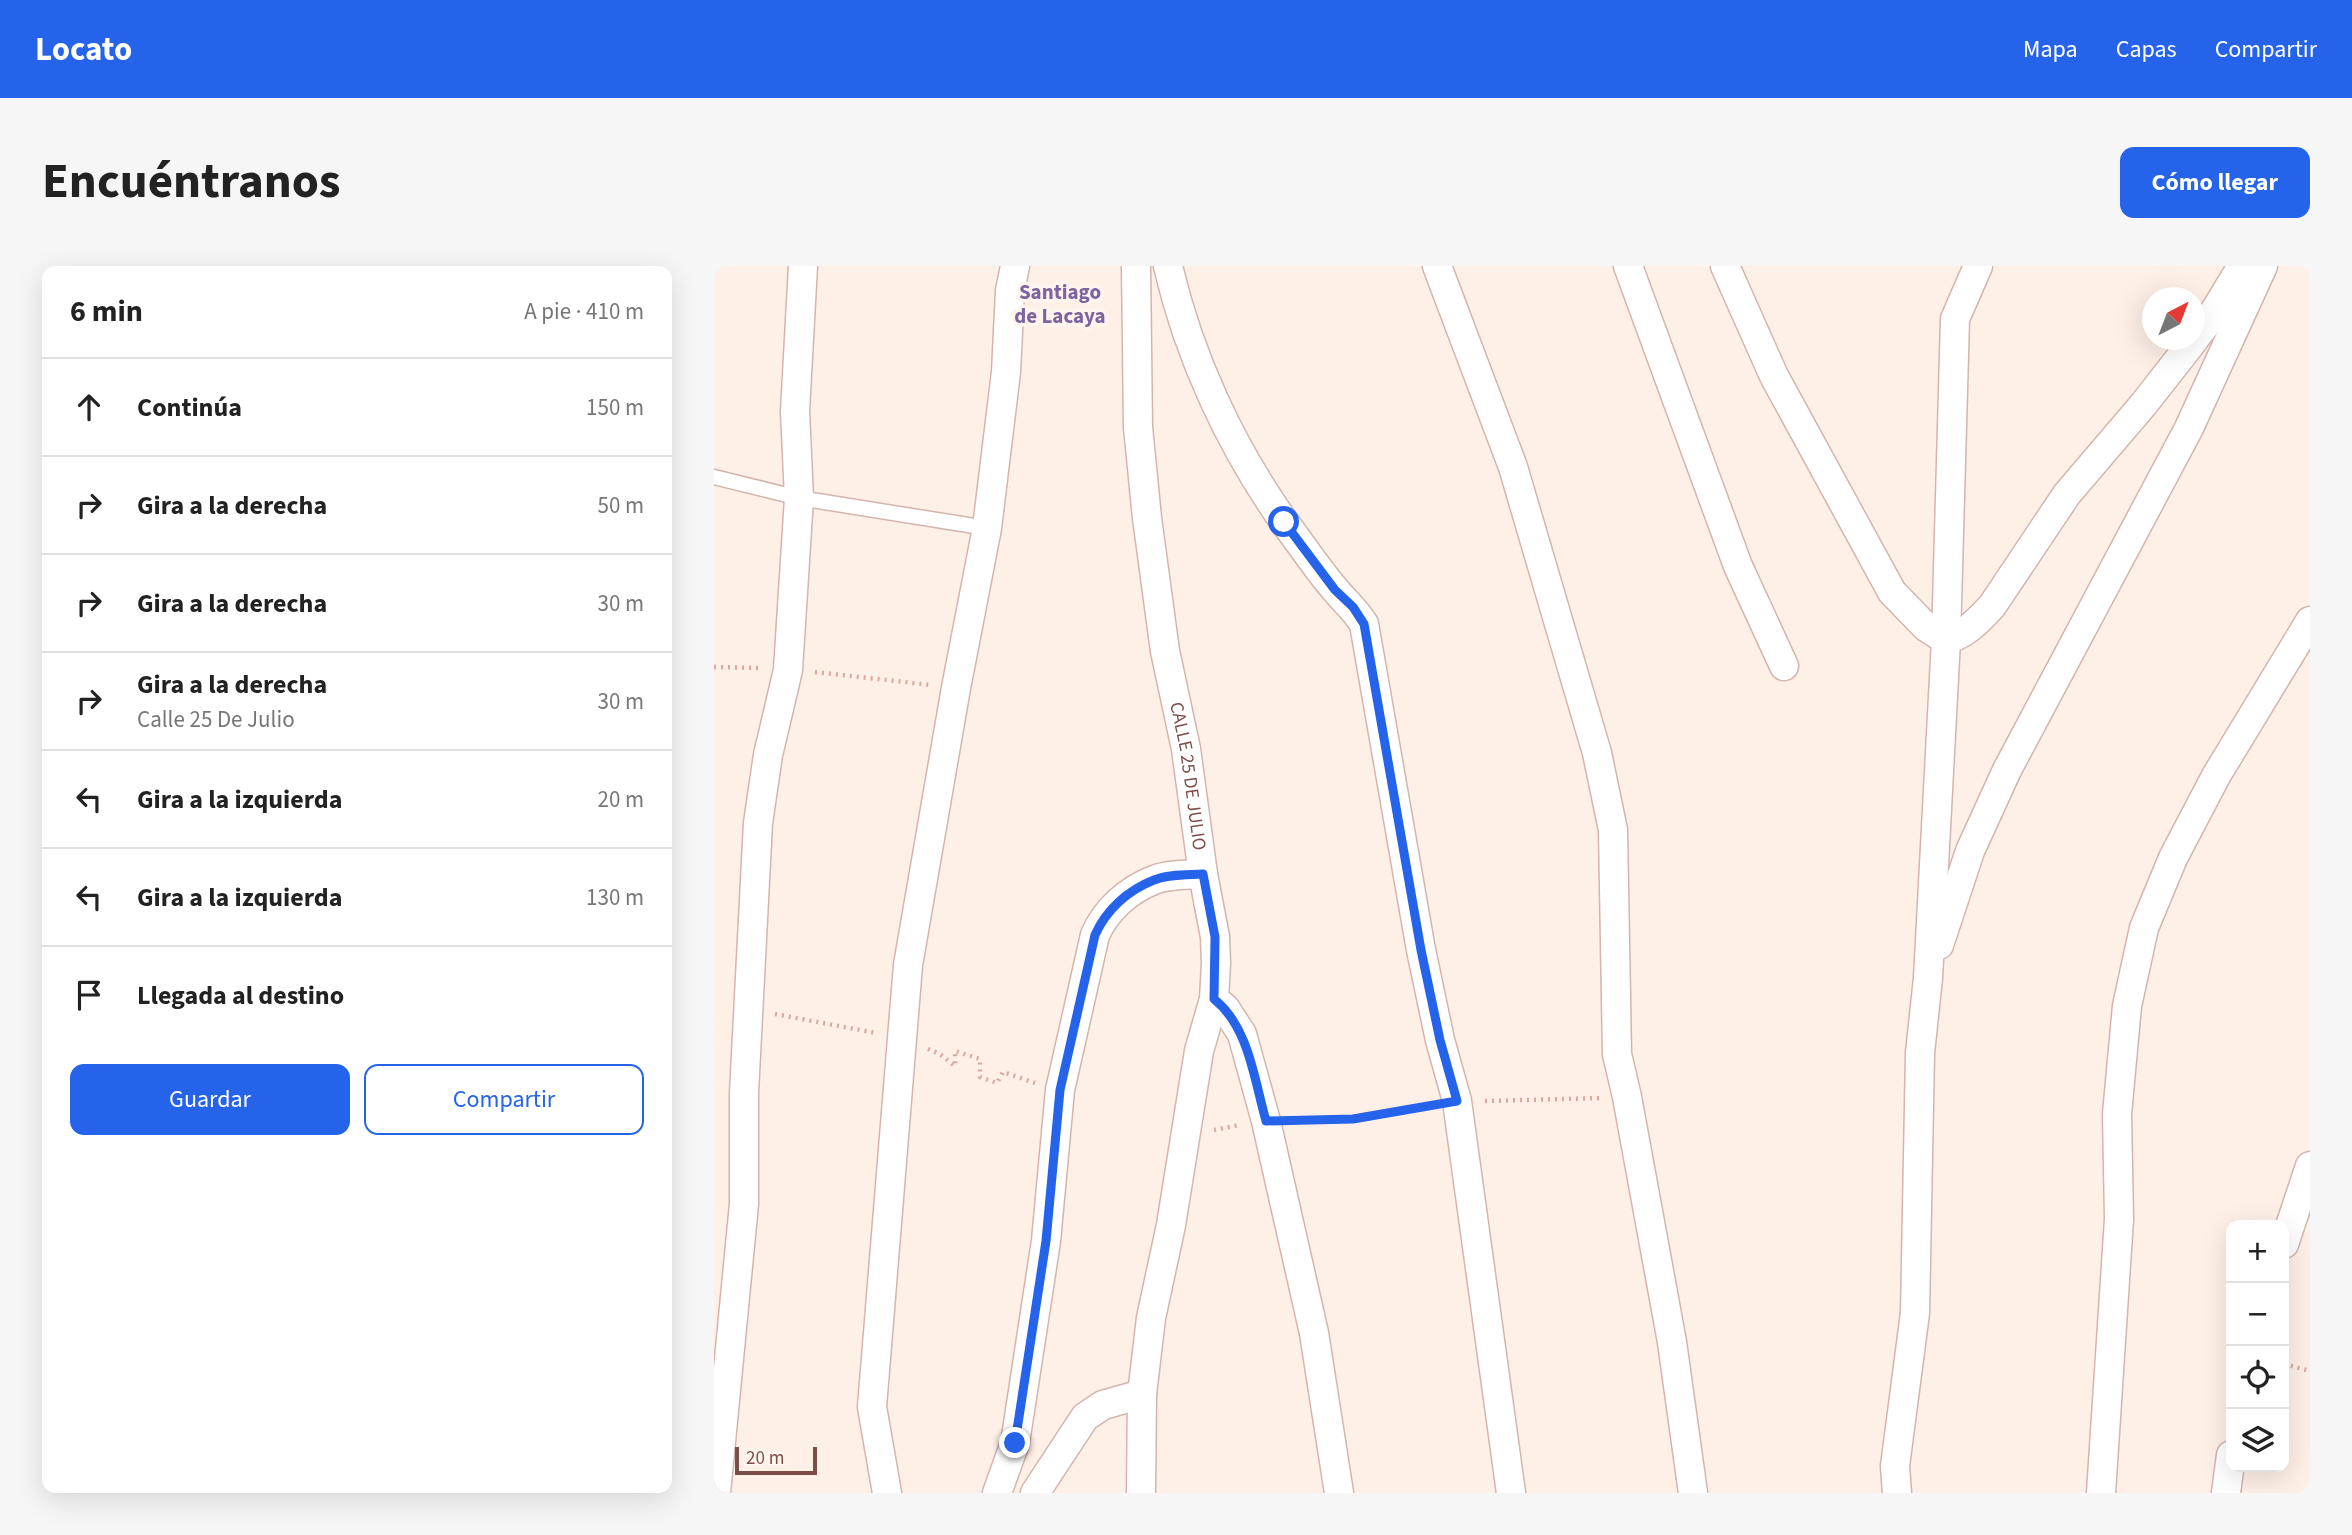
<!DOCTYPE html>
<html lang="es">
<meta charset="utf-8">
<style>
:root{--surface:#fff;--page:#f6f6f6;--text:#222;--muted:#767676;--line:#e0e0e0;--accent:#2563eb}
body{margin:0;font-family:"Source Sans 3",sans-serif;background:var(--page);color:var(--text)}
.controls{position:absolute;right:21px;bottom:21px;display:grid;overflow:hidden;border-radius:14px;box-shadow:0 7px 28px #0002}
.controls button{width:63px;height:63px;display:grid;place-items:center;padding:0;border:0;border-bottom:2px solid var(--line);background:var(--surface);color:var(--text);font:35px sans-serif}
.compass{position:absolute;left:1428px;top:21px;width:63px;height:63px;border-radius:50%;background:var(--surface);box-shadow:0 7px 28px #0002;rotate:42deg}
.scale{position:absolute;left:21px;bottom:18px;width:82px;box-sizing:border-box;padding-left:7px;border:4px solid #7b4e48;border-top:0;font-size:19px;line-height:24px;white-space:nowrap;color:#7b4e48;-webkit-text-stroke:5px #fff5ef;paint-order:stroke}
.stop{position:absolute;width:21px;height:21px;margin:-16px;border:5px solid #2563eb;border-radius:50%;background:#fff}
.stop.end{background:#2563eb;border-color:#fff;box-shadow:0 2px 7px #0008}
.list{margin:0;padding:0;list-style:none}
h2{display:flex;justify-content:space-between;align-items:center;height:91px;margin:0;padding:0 28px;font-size:30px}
h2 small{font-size:23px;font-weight:400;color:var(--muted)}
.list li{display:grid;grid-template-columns:46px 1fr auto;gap:21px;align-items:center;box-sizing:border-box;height:98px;padding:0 28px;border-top:2px solid var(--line)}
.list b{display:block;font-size:26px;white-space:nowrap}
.list p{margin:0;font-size:23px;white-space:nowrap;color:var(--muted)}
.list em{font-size:23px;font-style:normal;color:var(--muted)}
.actions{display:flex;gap:14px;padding:21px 28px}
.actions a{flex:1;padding:16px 0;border:2px solid var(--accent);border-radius:14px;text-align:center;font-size:24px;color:var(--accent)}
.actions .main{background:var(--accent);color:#fff}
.icon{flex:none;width:38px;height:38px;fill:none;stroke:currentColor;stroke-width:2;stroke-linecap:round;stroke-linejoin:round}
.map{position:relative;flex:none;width:1596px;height:1227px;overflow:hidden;border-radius:14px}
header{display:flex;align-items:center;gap:42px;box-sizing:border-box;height:98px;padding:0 35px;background:var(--accent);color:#fff}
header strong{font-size:33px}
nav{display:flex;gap:38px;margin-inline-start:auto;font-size:24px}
.intro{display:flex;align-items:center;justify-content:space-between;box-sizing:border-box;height:168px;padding:0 42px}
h1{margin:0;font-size:49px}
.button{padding:18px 32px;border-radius:14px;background:var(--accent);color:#fff;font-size:24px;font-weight:700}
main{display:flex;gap:42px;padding:0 42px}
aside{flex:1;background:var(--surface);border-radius:14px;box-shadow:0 7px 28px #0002}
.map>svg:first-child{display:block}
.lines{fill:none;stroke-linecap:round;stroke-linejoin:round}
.service-casing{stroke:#d4b5ad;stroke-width:17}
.minor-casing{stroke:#d4b5ad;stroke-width:31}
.path{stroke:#dca79e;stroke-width:4.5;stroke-dasharray:2 5;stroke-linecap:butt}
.service{stroke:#fff;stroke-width:14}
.minor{stroke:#fff;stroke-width:28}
.route{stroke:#2563eb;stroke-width:9}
.labels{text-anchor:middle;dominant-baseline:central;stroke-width:7;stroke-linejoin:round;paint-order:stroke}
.street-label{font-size:19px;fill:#7b4e48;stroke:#fff5ef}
.neighbourhood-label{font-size:21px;font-weight:bold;fill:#7d639f;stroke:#fff5ef}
</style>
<header>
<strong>Locato</strong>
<nav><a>Mapa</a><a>Capas</a><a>Compartir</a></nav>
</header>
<div class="intro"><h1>Encuéntranos</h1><a class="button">Cómo llegar</a></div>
<main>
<aside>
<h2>6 min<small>A pie · 410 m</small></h2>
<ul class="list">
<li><svg class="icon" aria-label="ahead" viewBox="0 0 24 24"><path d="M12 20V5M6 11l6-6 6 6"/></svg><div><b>Continúa</b></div><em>150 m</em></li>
<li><svg class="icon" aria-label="right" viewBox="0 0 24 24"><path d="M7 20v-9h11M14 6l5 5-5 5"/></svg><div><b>Gira a la derecha</b></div><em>50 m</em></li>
<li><svg class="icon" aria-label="right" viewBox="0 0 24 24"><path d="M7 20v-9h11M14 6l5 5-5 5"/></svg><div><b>Gira a la derecha</b></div><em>30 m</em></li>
<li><svg class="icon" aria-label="right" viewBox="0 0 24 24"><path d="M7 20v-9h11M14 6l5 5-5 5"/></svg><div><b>Gira a la derecha</b><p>Calle 25 De Julio</p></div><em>30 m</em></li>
<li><svg class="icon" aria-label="left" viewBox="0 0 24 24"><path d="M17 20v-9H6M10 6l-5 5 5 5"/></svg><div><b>Gira a la izquierda</b></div><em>20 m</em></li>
<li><svg class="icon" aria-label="left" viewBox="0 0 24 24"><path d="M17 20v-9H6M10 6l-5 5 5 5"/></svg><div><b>Gira a la izquierda</b></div><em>130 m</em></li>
<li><svg class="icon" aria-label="arrive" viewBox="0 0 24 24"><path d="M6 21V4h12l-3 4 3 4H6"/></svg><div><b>Llegada al destino</b></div></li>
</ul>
<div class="actions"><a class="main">Guardar</a><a>Compartir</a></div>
</aside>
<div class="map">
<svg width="1596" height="1227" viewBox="0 0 1596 1227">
<rect width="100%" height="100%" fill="#fef0e7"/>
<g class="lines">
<g class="service-casing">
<path id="service" d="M0,211L85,232L273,262"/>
</g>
<g class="minor-casing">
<g id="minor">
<path id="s1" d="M422,0L424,161L433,252L451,385L472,483L489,608L501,671L502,697L500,733L485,785L457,959L437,1052L428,1128L427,1227"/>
<path d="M454,0C475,91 517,181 571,257C587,278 602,301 619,321C629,334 641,343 650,358L707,684L726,774L743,835L797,1227"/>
<path d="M723,0L799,201L883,487L899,564L903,788L913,831L958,1076L979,1227"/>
<path d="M914,0L1024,300L1070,400"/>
<path d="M1011,0L1060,110L1178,326L1212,361L1232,374C1252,368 1264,355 1278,340L1353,228L1429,139L1480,74"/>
<path d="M1480,73L1494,56L1528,0"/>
<path d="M1225,679L1256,585L1293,504L1475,162L1549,0"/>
<path d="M500,733L511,742L528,768L552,855L600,1067L625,1227"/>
<path d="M1570,978L1596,900"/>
<path d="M2,1227L30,938V827L44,557L54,489L74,404L85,232L81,145L89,0"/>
<path d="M173,1227L158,1141L194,699L242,422L273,262L292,106L296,25L301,0"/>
<path d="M283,1227L301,1177L332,975L346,824L381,669C392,644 414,624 440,614C454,608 474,609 489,608"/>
<path d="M321,1227L371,1151L389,1139L428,1128"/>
<path d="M1183,1227L1181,1200L1201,1047L1206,787L1214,712L1232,374L1241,53L1264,0"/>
<path d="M1387,1227L1405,953L1403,848L1413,740L1430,662L1459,592L1502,510L1596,355"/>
<path d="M1512,1227L1517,1189"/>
</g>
</g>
<path class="path" d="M0,401L46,402
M101,406L217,419
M61,748L162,767
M214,783L226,788L241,800V785L266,793V811L283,817L289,806L321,817
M771,835L888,832
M580,854L639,853L717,840
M500,864L526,859
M1570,1098L1596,1105"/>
<use href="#service" class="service"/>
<use href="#minor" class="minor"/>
</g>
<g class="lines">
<path class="route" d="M301,1177L332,975L346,824L381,669C392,644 414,624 440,614C454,608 474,609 489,608L501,671L500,733C535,761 540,813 552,855L639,853L743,835L726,774L707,684L650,358L639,341L621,324L570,256"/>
</g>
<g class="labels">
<g class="street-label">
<text stroke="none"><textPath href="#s1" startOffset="514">CALLE 25 DE JULIO</textPath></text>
</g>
<g class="neighbourhood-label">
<text x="346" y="26">Santiago<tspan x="346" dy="24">de Lacaya</tspan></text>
</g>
</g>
</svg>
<div class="controls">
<button>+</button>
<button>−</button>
<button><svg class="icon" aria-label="locate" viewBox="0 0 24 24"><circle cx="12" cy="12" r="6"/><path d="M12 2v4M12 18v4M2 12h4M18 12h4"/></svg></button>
<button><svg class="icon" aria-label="layers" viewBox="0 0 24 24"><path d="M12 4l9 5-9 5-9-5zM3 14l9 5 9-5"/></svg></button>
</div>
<svg class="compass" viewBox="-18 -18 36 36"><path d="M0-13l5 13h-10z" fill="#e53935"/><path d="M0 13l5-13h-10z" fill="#767676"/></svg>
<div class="scale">20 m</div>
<div class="stop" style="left:570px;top:256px"></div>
<div class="stop end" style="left:301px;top:1177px"></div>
</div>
</main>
